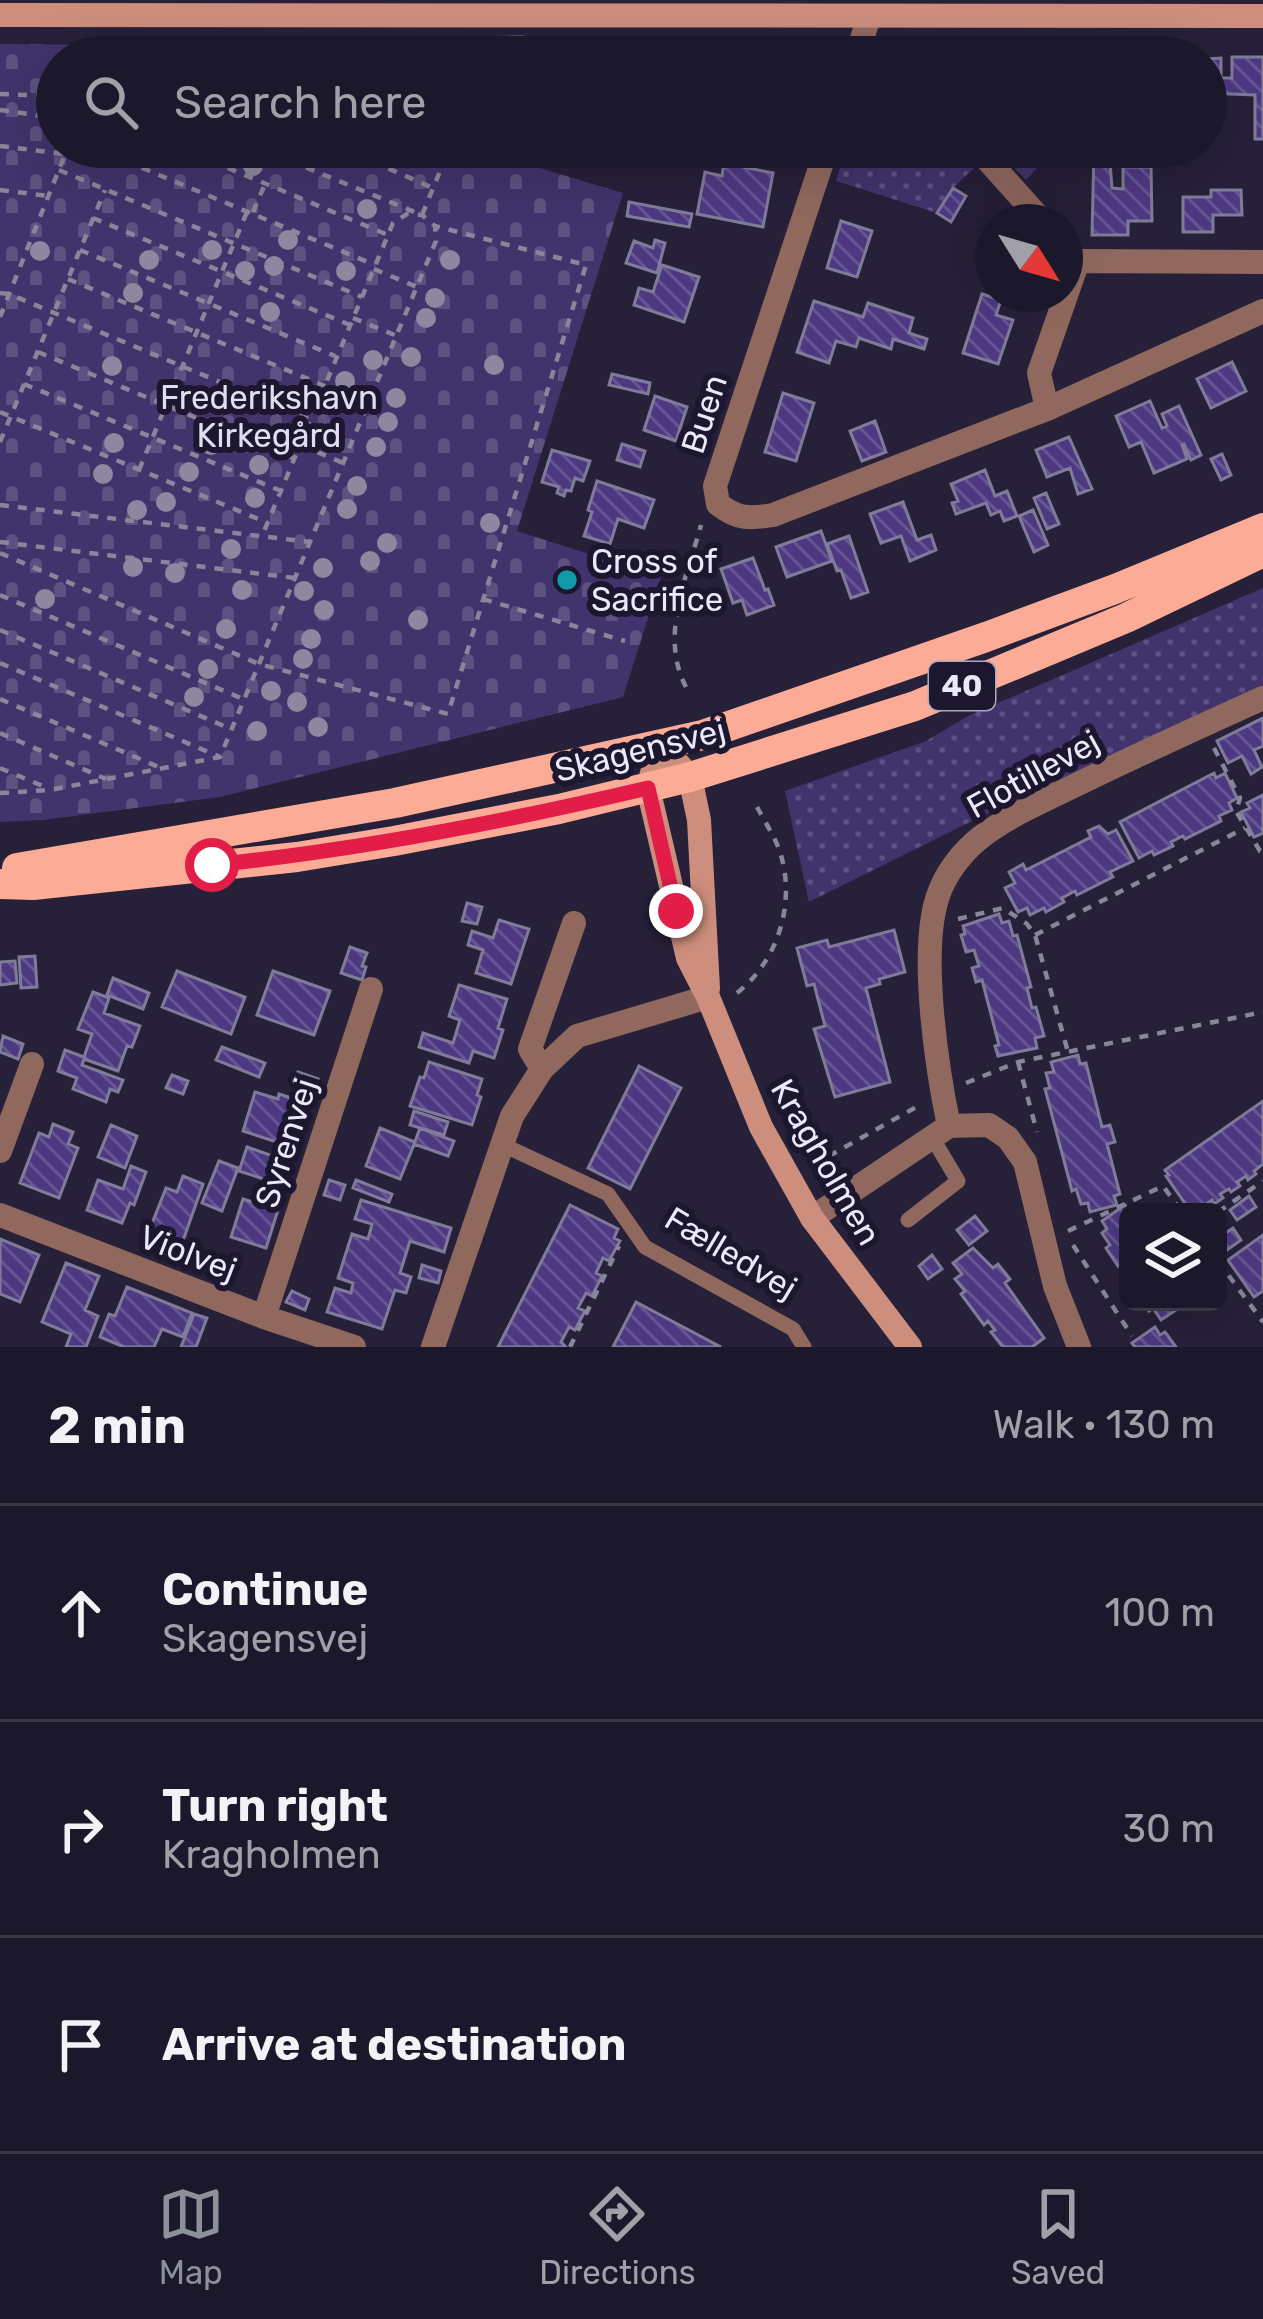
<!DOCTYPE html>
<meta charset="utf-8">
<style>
:root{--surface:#1c182b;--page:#252133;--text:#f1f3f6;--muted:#a0a0a9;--line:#3a3747;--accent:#8c9099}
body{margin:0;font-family:Rubik,sans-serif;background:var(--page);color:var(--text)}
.controls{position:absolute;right:36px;bottom:36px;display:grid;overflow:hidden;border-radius:18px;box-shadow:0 12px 48px #0002}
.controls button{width:108px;height:108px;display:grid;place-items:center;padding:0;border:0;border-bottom:3px solid var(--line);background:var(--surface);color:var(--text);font:60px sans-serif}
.compass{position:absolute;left:975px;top:204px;width:108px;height:108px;border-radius:50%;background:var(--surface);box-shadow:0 12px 48px #0002;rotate:127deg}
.stop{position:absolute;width:36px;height:36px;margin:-27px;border:9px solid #e11d48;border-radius:50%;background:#fff}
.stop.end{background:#e11d48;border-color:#fff;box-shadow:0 3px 12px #0008}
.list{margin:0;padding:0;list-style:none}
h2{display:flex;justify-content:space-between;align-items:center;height:156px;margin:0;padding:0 48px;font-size:51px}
h2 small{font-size:39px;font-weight:400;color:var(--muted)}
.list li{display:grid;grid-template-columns:78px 1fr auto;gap:36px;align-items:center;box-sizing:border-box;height:216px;padding:0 48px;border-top:3px solid var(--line)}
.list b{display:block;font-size:45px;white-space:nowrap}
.list p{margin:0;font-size:39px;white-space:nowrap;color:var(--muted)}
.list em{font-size:39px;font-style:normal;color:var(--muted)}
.icon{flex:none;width:66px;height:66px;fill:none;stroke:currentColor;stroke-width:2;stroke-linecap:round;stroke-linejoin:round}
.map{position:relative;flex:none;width:1263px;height:1347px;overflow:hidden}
.search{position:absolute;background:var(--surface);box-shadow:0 12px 48px #0002;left:36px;right:36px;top:36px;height:132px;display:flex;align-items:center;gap:30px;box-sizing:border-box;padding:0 42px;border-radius:66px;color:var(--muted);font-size:45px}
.sheet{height:804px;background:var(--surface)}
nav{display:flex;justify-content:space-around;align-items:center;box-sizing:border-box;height:168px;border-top:3px solid var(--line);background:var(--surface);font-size:33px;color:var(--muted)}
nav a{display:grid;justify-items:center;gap:6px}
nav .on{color:var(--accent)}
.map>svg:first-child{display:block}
.grass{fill:url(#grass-dots)}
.cemetery{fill:url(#cemetery-stones)}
.building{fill:url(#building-back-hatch);stroke:#817b9a;stroke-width:3}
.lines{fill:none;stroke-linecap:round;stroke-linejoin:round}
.path{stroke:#89859a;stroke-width:4.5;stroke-dasharray:9 9;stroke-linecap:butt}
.lane{stroke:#90685e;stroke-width:15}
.street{stroke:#90685e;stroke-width:24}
.secondary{stroke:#cd8e7d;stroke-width:24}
.primary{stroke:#fcab96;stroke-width:30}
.tree{fill:#8d889f}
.route{stroke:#e11d48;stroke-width:15}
.culture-dot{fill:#0f9aa8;stroke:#1c172f;stroke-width:4.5}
.labels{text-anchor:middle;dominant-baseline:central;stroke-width:12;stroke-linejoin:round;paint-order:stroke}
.shield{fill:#1c172f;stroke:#ada9bc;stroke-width:3}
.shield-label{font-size:30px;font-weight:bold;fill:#ebe8f9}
.park-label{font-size:33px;fill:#e1ddf3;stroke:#1c172f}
.street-label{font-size:33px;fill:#ebe8f9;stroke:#1c172f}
.poi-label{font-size:33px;fill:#ebe8f9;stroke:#1c172f;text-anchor:start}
</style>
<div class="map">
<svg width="1263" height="1347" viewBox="0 0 1263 1347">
<defs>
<pattern id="grass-dots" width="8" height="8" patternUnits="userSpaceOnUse" patternTransform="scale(3)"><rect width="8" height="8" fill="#41336b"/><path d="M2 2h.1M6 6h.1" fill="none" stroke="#5d5181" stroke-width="1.8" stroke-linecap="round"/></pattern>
<pattern id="cemetery-stones" width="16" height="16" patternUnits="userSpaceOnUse" patternTransform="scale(3)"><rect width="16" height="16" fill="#41336b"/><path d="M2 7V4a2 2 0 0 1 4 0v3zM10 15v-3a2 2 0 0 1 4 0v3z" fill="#5d5181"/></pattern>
<pattern id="building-back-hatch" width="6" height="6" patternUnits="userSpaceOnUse" patternTransform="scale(3)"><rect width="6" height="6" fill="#4d3982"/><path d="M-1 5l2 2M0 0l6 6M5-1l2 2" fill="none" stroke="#675694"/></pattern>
</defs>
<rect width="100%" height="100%" fill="#262039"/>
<path class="grass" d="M890,41L1060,44V57H876Z
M846,147H1056L1026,180L995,148L953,188L937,213L836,181Z
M1263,588V686L968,823L809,902L785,791L926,741L968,716Z"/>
<path class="cemetery" d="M526,35L520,57H57V147H497L496,155L623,193L517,531L661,577L623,697L220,797L43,820L0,822V44L110,45Z"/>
<path class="building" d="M742,49H796V57H742Z
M712,50V57H674V52L680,51Z
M624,51H662V57H624Z
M1232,57H1263V139H1255V95L1206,93V59L1221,58V78H1232Z
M1136,147H1151V163H1136Z
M1094,150H1109L1112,188L1123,189V167H1151L1152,221H1128V235H1092Z
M724,163L773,173L763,227L697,214L705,172L722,176Z
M953,188L966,196L951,222L937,213Z
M1211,190H1241L1242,215H1213V232H1183V197H1211Z
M629,202L692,214L689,227L627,216Z
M841,221L872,231L857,277L827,268Z
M655,240L665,243L657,273L626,263L634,241L653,248Z
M662,265L699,277L684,322L634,305L639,288L653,292Z
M982,294L1001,300L996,315L1013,320L998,364L963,353Z
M814,301L863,317L868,303L913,318L909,333L927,339L924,349L893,339L891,349L859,338L856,347L836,341L829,363L797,352Z
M1232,362L1246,391L1211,408L1197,379Z
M612,374L650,383L648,394L609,385Z
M783,393L814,403L796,461L765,452Z
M655,396L687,407L676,441L644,430Z
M1150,401L1162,428L1167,426L1162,414L1179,406L1201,455L1191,460L1184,444L1182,445L1187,459L1154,473L1141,442L1129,447L1116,416Z
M875,421L886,452L862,461L850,431Z
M1069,437L1092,489L1078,494L1070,468L1047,477L1036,450Z
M622,444L645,451L640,467L617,460Z
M552,450L590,461L583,481L575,478L571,491L566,490L564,496L557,493L559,487L542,482Z
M1222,454L1231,475L1221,480L1211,459Z
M985,470L995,496L1007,491L1017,516L1004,521L1000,511L991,515L986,503L956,514L952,503L958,501L951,484Z
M597,481L654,500L644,528L618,519L610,544L584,536L592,512L588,510Z
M1046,493L1059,524L1047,529L1034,498Z
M903,502L917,540L931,535L936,550L910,561L901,536L881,543L870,514Z
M1033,510L1048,545L1034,552L1019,516Z
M821,531L832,561L787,577L776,547Z
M849,536L868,592L851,598L841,570L837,571L827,544Z
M753,558L765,590L768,589L774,605L747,615L742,600L733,603L721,569Z
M1263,718V746L1254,750L1262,767L1251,774L1242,756L1228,763L1217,741Z
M1214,773L1216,778L1225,773L1237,798L1229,803L1232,810L1219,816L1221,821L1185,839L1183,836L1171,842L1173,846L1154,855L1152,851L1139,858L1120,822Z
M1263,795V833L1254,837L1241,812L1250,808L1247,803Z
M1099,826L1108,834L1116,830L1133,861L1110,872L1113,877L1077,895L1075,891L1062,898L1064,902L1046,912L1044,908L1030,915L1027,908L1018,912L1005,888L1015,883L1009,872L1023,864L1026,870L1091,837L1088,831Z
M467,903L482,907L477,924L462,921Z
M999,914L1002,923L1009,921L1013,936L1017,935L1031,987L1027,988L1032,1008L1036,1007L1044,1036L1035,1038L1037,1048L998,1056L995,1046L999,1045L982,980L976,982L972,968L979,966L974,950L966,952L961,935L965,934L963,926Z
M499,920L529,929L511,984L476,973L483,950L468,945L472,931L493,938Z
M894,930L905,972L879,979L880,984L866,988L890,1082L835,1097L814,1029L825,1026L814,984L807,986L797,948L827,940L829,947Z
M350,947L367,953L362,966L366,967L362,980L341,973Z
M35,956L37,987L21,988L19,957Z
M15,961L17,983L0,985V962Z
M177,971L245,997L231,1034L162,1007Z
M273,971L330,991L314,1035L257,1015Z
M113,978L149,993L143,1009L107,995Z
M459,985L507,999L498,1028L503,1030L494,1058L473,1051L469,1063L419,1047L423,1033L453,1043L460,1020L449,1016Z
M93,992L109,998L104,1013L140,1026L132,1047L127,1046L118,1071L84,1059L82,1065L123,1080L118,1092L110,1089L106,1102L73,1089L77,1078L58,1071L65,1050L84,1057L92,1034L78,1029Z
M3,1036L23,1044L18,1059L0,1052Z
M222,1047L265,1063L259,1077L216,1060Z
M1078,1055L1080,1064L1086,1063L1102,1127L1110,1125L1115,1142L1107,1144L1120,1194L1114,1196L1117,1205L1090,1212L1088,1203L1081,1204L1076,1189L1072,1191L1045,1089L1050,1088L1046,1073L1054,1072L1051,1062Z
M429,1062L482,1079L477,1095L481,1097L472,1125L410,1106L420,1077L424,1078Z
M639,1066L681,1088L630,1189L588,1168Z
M298,1072L318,1079L313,1093L293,1085Z
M172,1075L188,1081L183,1094L166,1088Z
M255,1092L278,1099L279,1094L301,1101L286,1145L243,1131Z
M1263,1101V1164L1254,1171L1256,1174L1248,1180L1246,1176L1237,1182L1240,1186L1231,1192L1229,1189L1220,1194L1223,1198L1214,1204L1212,1200L1195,1212H1191L1166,1176L1169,1175L1165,1170Z
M414,1111L448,1122L444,1135L410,1125Z
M53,1124L73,1132L68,1144L78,1148L59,1198L20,1183L39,1133L49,1137Z
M111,1125L137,1136L125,1168L98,1157Z
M380,1128L415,1142L400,1179L366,1166Z
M420,1128L454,1141L448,1156L414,1144Z
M247,1147L284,1160L276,1183L239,1171Z
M219,1161L238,1168L222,1211L202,1203Z
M131,1166L146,1172L134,1205L130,1203L122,1223L87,1210L98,1180L123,1189Z
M183,1176L203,1184L179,1252L146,1239L166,1188L177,1192Z
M329,1180L345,1185L340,1200L324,1195Z
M356,1180L392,1194L389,1202L353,1188Z
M1249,1196L1256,1207L1237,1220L1230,1210Z
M243,1199L278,1210L266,1248L231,1237Z
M361,1200L451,1228L444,1252L410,1241L400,1273L411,1277L406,1293L395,1290L382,1329L327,1312L335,1288L351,1293L353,1283L338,1278L352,1234L368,1239L372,1224L355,1219Z
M570,1205L618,1229L614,1238L620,1241L609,1261L603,1258L596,1273L602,1276L592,1296L586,1293L578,1308L585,1311L575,1330L569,1327L561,1342L566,1347H498Z
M1125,1205L1129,1212L1128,1272L1122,1263L1118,1266L1106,1248L1110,1245L1102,1233L1107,1229L1102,1221Z
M975,1216L987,1231L969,1245L957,1230Z
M1233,1228L1241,1240L1227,1250L1218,1238Z
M1263,1235V1291L1254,1297L1228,1260Z
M0,1239L39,1255L20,1302L0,1294Z
M973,1248L993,1268L998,1264L1010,1279L1005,1283L1044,1338L1032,1347H1003L991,1332L995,1330L988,1321L984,1325L961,1294L965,1291L955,1279L962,1274L953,1263Z
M932,1255L942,1269L928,1279L919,1266Z
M66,1263L99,1276L85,1310L98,1316L86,1347H66L71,1334L42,1322Z
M422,1265L441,1271L438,1283L419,1278Z
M127,1287L192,1313L183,1337L162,1329L154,1347H124L100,1337L109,1314L115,1316Z
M292,1291L309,1299L305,1310L286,1302Z
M636,1302L721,1347H613Z
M1143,1302H1188L1161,1320L1153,1308L1149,1311Z
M194,1314L207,1318L196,1347H181Z
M1155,1327L1160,1335L1165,1332L1176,1347H1135L1132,1343Z"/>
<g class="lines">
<path class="path" d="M105,57L111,43
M924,57L928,39
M0,94L57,96
M0,110L57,118
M0,146L65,154
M92,147L375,265
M178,147L388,235
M256,147L422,215L450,147
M339,147L433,188
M59,170L362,297
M0,190L48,196
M253,212L265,184
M93,218L350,325
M80,250L335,356
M374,269L417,287
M68,279L325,386
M0,293L9,294L311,420
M0,317L68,147
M353,318L397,336
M38,352L295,459
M24,384L281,491
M0,412L268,523
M0,442L105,190
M301,445L343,463
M139,470L247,212
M0,505L310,542
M0,542L295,578
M0,553L259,664L448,714L586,265L435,226
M0,595L243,699
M483,599L625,641
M0,630L231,729
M0,663L220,757
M686,687C659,636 687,577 701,525
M0,699L161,768
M0,733L106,779
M1214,748L1240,798L1236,811L1260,851L1263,852
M0,768L45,787
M0,793L50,790L220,757L436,241L435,226L422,215L407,214L393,223L262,536
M958,919L1003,908L1027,924L1035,935L1068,1052
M1035,935L1245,828
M737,993C779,960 797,900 779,849C773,834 764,820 757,807
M1018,1062L1037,1132
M966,1083L1018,1062L1263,1012
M813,1165L918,1106
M1218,1212L1263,1181
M1068,1231L1163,1186L1182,1212
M1073,1245L1132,1336
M1218,1261L1263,1322
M570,1347L619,1246"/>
<path class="lane" d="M501,1144L608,1194L645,1247L793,1329L804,1347
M908,1220L958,1181L932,1137"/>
<path class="street" d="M856,57L869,17
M827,147L715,486L718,504C737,519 749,519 773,515L1047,409L1263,311
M976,147L1043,222
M1047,409L1039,373L1078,261L1263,262
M542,1069L530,1049L574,923
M949,1126C937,1069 919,951 938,896C945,874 962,852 981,837C1010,815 1045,800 1078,784C1139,754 1201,726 1263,698
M0,1151L32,1064
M0,1215L264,1317L354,1347
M812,1218L949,1126L989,1125L1008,1138L1025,1162L1055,1286L1079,1347
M264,1317L371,989
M433,1347L512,1116L542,1069L577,1036L708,997"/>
<path class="secondary" d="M0,15L1263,16
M660,744L648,788L688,958L708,997L761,1127L812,1218L910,1347
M660,744L690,777L699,820L708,989"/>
<path class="primary" d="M17,868L395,803L703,735L986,637L1115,589L1263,528
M0,884L33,885L297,857L394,841L559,809L690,777L915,706L1126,618L1263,552"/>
</g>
<g class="tree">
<circle cx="253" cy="166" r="10"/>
<circle cx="367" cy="209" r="10"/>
<circle cx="288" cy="240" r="10"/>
<circle cx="212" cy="250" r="10"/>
<circle cx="40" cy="251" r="10"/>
<circle cx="149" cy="260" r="10"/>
<circle cx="450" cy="260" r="10"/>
<circle cx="274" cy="266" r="10"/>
<circle cx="245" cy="271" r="10"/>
<circle cx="346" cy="271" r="10"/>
<circle cx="133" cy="293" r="10"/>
<circle cx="435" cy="298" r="10"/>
<circle cx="270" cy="312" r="10"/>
<circle cx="426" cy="318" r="10"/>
<circle cx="411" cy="357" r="10"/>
<circle cx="373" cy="360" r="10"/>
<circle cx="494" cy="365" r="10"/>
<circle cx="112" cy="366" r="10"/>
<circle cx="345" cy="381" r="10"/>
<circle cx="396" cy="398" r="10"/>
<circle cx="305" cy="399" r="10"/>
<circle cx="388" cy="422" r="10"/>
<circle cx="114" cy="443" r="10"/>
<circle cx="211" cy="445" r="10"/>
<circle cx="376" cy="447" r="10"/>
<circle cx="259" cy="465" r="10"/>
<circle cx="189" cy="472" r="10"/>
<circle cx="103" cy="474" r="10"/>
<circle cx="357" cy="486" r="10"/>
<circle cx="255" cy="498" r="10"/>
<circle cx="166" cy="502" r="10"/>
<circle cx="347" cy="509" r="10"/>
<circle cx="137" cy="510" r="10"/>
<circle cx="490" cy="523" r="10"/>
<circle cx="387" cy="543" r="10"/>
<circle cx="231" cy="549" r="10"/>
<circle cx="370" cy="561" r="10"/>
<circle cx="133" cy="567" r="10"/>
<circle cx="323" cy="568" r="10"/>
<circle cx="175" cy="573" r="10"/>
<circle cx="242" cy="590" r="10"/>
<circle cx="304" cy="591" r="10"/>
<circle cx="45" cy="599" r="10"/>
<circle cx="324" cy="610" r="10"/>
<circle cx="418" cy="620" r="10"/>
<circle cx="226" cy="629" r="10"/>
<circle cx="311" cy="639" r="10"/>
<circle cx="303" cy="659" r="10"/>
<circle cx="208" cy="669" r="10"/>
<circle cx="271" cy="691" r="10"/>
<circle cx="194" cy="697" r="10"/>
<circle cx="297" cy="702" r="10"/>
<circle cx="318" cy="727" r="10"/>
<circle cx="257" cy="731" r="10"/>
</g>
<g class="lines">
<path class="route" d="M212,865C359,850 504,822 648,788L676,911"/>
</g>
<circle class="culture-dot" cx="567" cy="580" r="12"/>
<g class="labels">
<rect class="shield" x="929" y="662" width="66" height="48" rx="9"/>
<g class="shield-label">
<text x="962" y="686">40</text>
</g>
<g class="park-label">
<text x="269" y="397">Frederikshavn<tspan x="269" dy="38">Kirkegård</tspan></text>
</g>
<g class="street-label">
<text transform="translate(704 414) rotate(-72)">Buen</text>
<text transform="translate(640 750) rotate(-14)">Skagensvej</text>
<text transform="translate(1033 774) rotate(-29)">Flotillevej</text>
<text transform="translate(286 1143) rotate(-72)">Syrenvej</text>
<text transform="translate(826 1162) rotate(60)">Kragholmen</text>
<text transform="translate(188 1253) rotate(21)">Violvej</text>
<text transform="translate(731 1253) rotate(31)">Fælledvej</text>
</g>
<g class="poi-label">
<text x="591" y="561">Cross of<tspan x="591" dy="38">Sacrifice</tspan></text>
</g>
</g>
</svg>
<div class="controls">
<button><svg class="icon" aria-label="layers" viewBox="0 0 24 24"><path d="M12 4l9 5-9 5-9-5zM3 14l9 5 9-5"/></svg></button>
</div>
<svg class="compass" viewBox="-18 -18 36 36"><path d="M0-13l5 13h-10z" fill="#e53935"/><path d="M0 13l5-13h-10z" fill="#a0a0a9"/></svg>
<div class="stop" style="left:212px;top:865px"></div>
<div class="stop end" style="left:676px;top:911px"></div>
<div class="search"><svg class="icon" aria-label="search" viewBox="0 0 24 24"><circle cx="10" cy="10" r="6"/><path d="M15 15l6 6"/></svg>Search here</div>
</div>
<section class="sheet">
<h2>2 min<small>Walk · 130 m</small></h2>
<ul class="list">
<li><svg class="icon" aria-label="ahead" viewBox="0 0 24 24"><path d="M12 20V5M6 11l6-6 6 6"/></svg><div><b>Continue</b><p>Skagensvej</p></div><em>100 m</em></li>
<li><svg class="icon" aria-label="right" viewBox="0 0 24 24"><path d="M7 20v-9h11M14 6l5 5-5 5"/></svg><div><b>Turn right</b><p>Kragholmen</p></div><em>30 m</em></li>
<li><svg class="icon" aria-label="arrive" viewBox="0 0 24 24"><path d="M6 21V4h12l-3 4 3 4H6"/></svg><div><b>Arrive at destination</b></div></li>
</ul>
</section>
<nav>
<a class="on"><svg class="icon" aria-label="map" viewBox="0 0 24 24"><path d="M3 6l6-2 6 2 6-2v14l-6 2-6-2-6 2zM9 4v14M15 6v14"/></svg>Map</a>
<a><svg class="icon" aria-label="directions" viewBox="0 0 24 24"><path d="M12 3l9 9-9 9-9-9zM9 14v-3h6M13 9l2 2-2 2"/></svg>Directions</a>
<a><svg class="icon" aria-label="saved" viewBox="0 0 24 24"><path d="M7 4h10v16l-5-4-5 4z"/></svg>Saved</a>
</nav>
